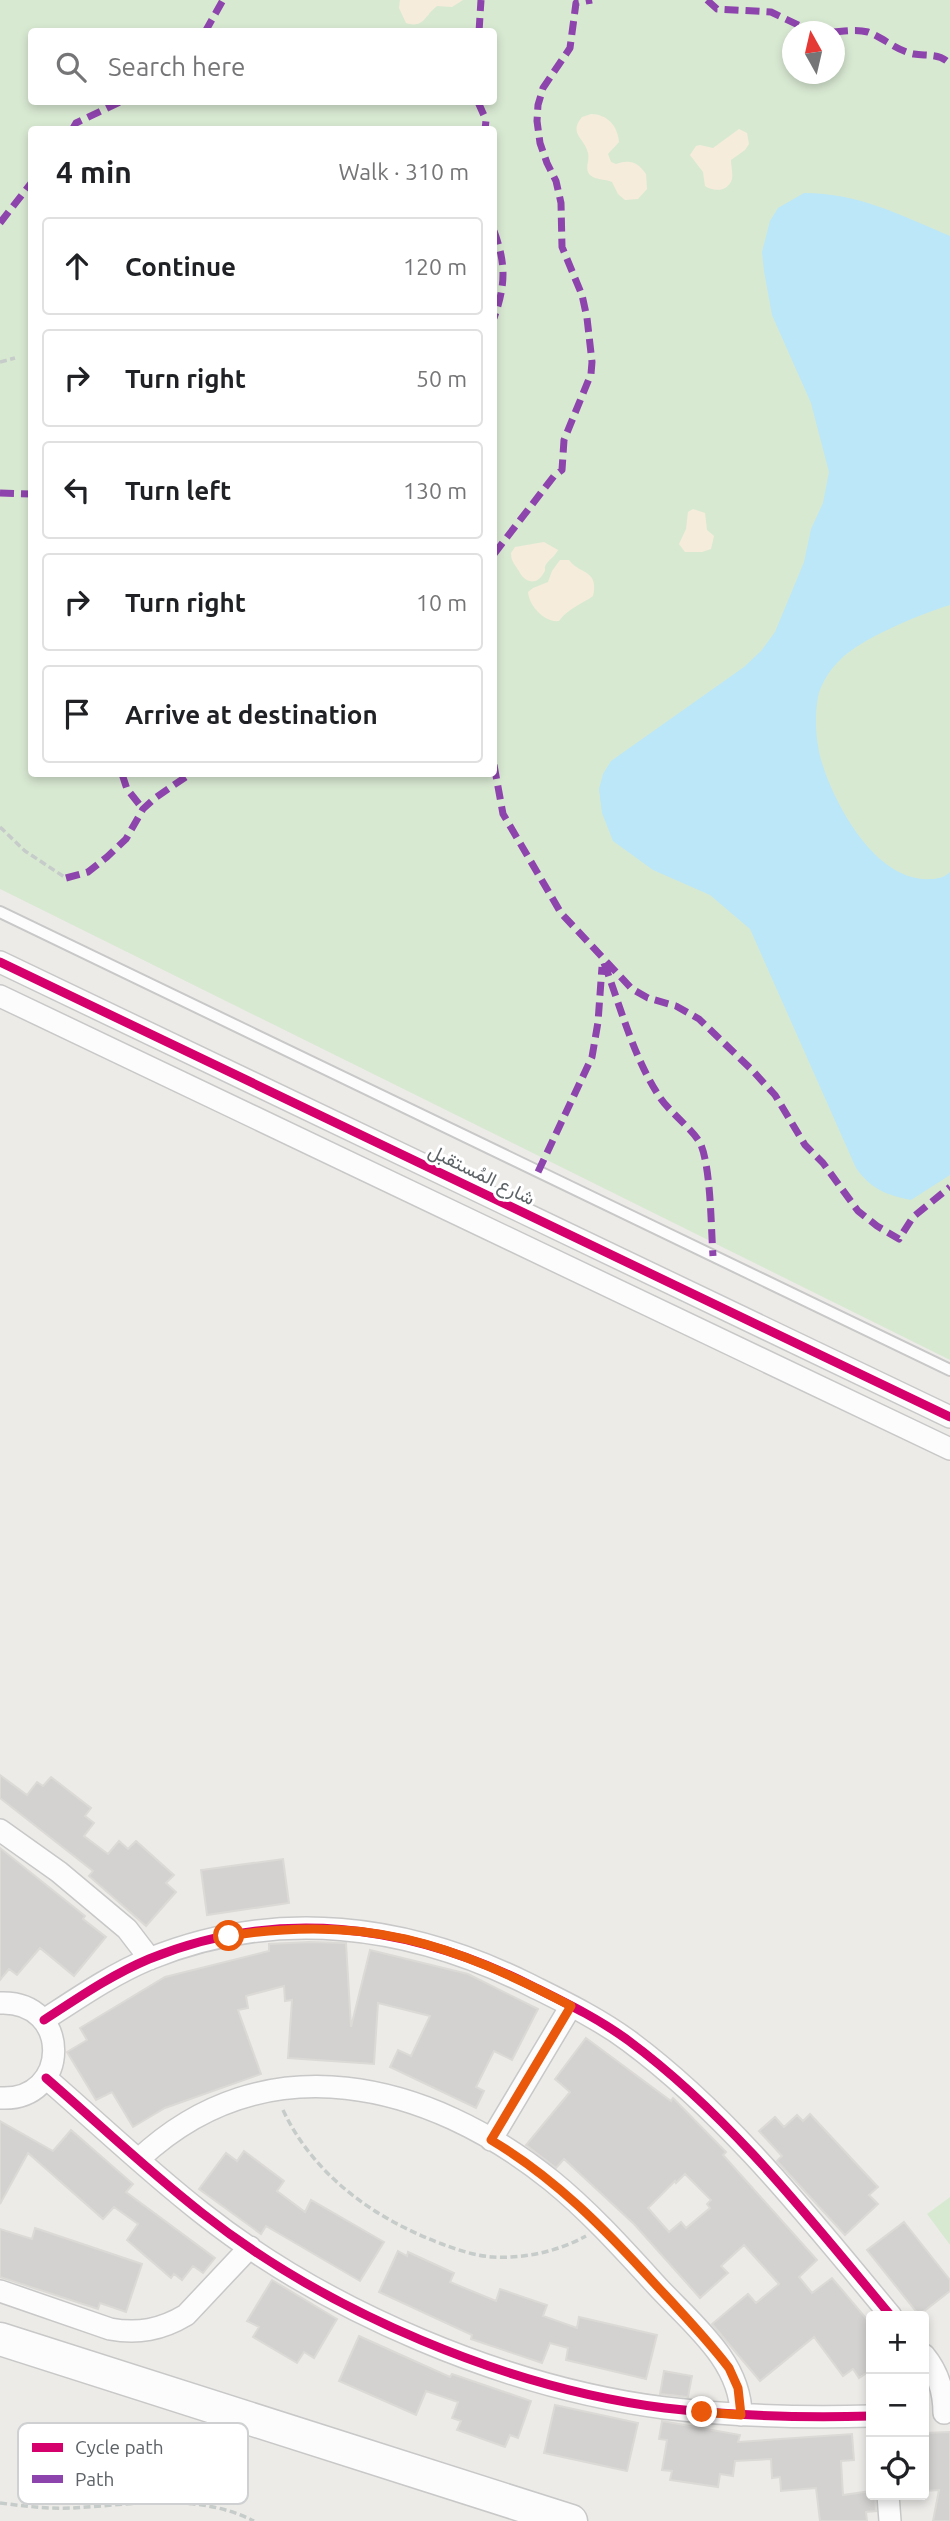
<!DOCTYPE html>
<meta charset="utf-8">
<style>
:root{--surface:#fff;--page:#f2f2f2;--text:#202124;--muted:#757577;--line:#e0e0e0}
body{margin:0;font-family:Ubuntu,Vazirmatn,sans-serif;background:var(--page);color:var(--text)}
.controls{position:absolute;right:21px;bottom:21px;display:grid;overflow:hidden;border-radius:7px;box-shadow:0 4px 10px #0003}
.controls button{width:63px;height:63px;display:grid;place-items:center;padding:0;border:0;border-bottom:2px solid var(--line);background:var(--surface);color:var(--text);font:35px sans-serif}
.compass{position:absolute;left:782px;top:21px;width:63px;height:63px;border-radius:50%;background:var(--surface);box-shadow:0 4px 10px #0003;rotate:352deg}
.stop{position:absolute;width:21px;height:21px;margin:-16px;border:5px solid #ea580c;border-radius:50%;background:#fff}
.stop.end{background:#ea580c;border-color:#fff;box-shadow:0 2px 7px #0008}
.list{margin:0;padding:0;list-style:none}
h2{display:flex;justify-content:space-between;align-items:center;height:91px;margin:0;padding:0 28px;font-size:30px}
h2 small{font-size:23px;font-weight:400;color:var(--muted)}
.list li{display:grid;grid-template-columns:46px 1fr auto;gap:21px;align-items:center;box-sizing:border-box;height:98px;margin:0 14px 14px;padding:0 14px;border:2px solid var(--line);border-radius:7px}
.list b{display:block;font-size:26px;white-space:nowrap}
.list em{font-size:23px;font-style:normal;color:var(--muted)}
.icon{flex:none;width:38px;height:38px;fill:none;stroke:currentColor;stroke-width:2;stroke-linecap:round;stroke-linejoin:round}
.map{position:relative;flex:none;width:950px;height:2521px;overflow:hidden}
.search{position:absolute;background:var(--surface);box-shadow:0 4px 10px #0003;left:28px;top:28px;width:469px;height:77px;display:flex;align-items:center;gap:18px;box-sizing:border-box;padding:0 24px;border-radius:7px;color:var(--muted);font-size:26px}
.panel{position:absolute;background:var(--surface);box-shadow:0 4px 10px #0003;left:28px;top:126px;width:469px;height:651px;border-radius:7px}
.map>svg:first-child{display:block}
.green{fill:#d8e9d2;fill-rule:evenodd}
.sand{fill:#f5ecdc}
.water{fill:#bbe7f8}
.building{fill:#d4d2d0;stroke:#dcdad7;stroke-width:2;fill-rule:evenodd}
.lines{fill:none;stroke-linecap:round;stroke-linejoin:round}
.lane-casing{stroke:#c7c8c7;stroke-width:14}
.street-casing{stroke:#c7c8c7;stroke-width:24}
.secondary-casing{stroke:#c7c8c7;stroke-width:35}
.path{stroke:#c6ccc9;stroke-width:3.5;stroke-dasharray:7 3.5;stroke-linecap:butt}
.lane{stroke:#fcfcfc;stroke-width:10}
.street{stroke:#fcfcfc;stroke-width:21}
.secondary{stroke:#fcfcfc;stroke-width:32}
.quiet{stroke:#8e44ad;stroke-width:7;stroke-dasharray:14 7;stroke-linecap:butt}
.cycleway-casing{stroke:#fff;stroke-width:13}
.cycleway{stroke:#d6006c;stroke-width:9}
.route{stroke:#ea580c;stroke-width:9}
.labels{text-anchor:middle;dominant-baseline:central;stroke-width:6;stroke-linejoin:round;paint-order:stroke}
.street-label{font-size:19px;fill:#5c6266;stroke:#fff}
.key{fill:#fff;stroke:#ced0d1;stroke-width:2}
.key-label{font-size:19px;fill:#5c6266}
</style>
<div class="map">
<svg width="950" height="2521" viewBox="0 0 950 2521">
<rect width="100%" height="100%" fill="#edebe8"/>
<path class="green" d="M0,0H950V1360L0,889ZM32,32H494V102H32ZM792,32H834V74H792ZM32,130H494V774H32Z
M950,2197V2245L927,2214Z"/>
<path class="sand" d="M400,0H463L452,7L437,6C425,15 424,29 406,23L399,8Z
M591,114C607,114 618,126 619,142L608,154L611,162L616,164C630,159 638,162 646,174L647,189L638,199L625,200L618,194L612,182C605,179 595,180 590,175C584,168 590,161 588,153C585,138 568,134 582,117Z
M739,129L747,133L749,144L745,150L731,160C731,166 733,173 732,179C728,192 714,192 705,186L703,172L690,155L696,146L700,145L713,148Z
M693,509L705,513L707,530L714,536L711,549L702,552H685L679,544L686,529L688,512Z
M544,542L558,550C555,556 551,558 547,563C542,570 548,567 543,574C537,585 526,583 520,573C516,565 511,563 511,553L515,547Z
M560,560H569C580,575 599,569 593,596C582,604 567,609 559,621C545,623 529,606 528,592L533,588L548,582L552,571Z"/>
<path class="water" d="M804,193C859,193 900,215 950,236V605C921,614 861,638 840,660C831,668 820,685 818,697C814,718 816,746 823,766C837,809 878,883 931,879C938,879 945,877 950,872V1175L911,1200C886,1195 871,1189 856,1168L750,929L710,895L653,870L613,841L602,813L599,789L603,774L611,761L744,667L761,651L775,632L804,562L811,529L823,503L829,472L811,403L772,315L764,271L762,252L770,221L778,208Z"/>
<path class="building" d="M0,1775L27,1795L37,1782L43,1786L51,1777L91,1808L85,1816L94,1823L84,1836L108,1854L119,1841L128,1849L136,1841L174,1875L166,1883L176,1892L146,1926L89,1876L93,1871L0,1798Z
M0,1848L85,1916L83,1919L106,1937L74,1976L40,1948L17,1975L9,1969L0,1980Z
M283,1859L289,1903L207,1915L201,1870Z
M309,1942L346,1943L351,2027L370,1950L468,1974L538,2009L512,2060L494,2051L476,2087L484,2091L476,2108L390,2067L398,2050L411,2056L430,2016L378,2003L374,2064L288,2058L292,2000L285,2001L284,1986L246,1996L248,2008L238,2010L261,2074L165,2108L133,2127L112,2092L96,2100L67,2052L87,2040L80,2028L165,1977L269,1951V1944Z
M586,2038L671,2101L673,2098L726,2152L723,2155L817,2260L799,2277L812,2293L832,2278L871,2324V2370L859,2378L853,2369L843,2376L814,2337L760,2381L712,2324L748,2294L756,2303L779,2284L744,2245L721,2266L728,2273L700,2298L634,2224L564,2159L556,2168L526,2145L570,2092L555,2079ZM685,2174L711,2200L707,2204L710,2208L686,2228L681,2222L669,2232L648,2208L675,2181L676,2183Z
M810,2114L878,2187L869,2195L878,2204L845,2235L777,2161L782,2156L759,2131L775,2117L784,2127L797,2115L803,2121Z
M0,2121L53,2151L71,2130L133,2184L126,2192L215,2258L203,2273L193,2266L182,2280L174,2274L171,2278L127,2240L138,2224L114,2207L103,2219L28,2153L0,2204Z
M244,2151L284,2181L277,2191L305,2212L311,2200L384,2242L360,2281L266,2226L261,2234L199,2189L226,2153L237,2161Z
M904,2222L950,2280V2291L919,2315L867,2250Z
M35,2228L142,2264L126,2312L100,2303L98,2309L0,2277V2229L32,2239Z
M398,2251L407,2256L408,2252L454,2273L450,2282L496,2301L500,2289L547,2305L543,2316L577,2328L579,2317L657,2335L646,2379L566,2360L568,2348L550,2343L542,2363L471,2339L472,2335L379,2292Z
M272,2280L337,2319L314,2358L304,2352L297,2363L253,2337L259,2327L247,2321Z
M359,2336L450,2377L452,2374L531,2401L518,2438L510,2435L505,2447L457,2430L461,2421L452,2418L458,2402L426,2391L416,2415L339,2381Z
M664,2371L692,2376L688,2397L660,2394Z
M555,2405L638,2423L627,2471L544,2453Z
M662,2421L740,2435L738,2442L852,2434L854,2460L841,2461L843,2495L871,2491V2495H875L876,2511L866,2512L867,2521H820L816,2488L781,2491L780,2477L772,2478L771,2459L735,2461L733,2476L720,2474L718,2487L670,2480L672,2471L662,2470L667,2440L659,2439Z
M950,2432V2521H933L939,2490L924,2491V2433Z"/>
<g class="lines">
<g class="lane-casing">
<path id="lane" d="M0,912L950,1370"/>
</g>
<g class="street-casing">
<path id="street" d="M0,962L950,1417
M0,996L950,1449
M0,1830L59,1872L127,1929L150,1959
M0,2003C72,2000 71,2102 0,2098
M44,2020C78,1998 111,1975 149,1959C277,1907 407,1924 528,1984C562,2001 598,2018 629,2041C730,2116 811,2220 891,2316
M46,2078C98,2123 148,2171 202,2213C327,2312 507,2388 665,2408C734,2416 802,2418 871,2416
M491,2140L571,2006
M139,2159C265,2041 428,2081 552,2181C590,2212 624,2250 657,2286C691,2323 741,2361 741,2415
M0,2291L110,2329C138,2334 161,2330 186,2315L250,2247
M924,2355C938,2372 944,2391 944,2413
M888,2495L890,2521"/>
</g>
<g class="secondary-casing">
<path id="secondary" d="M0,2339L571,2521"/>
</g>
<path class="path" d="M0,362L15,358
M0,827L25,851L66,878
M283,2110C314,2176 375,2219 442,2244C458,2250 476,2256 493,2257C524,2259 559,2251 586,2236
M0,2503C24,2506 47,2509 71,2508C131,2505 197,2492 254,2521"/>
<use href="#lane" class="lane"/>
<use href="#street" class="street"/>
<use href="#secondary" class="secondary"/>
<path class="quiet" d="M707,0L717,9L771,12L813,32
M205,32L223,0
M479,32L481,0
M834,32C845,31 857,29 868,32C884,38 897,51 914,54C927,56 940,53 950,64
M478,102L486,120L485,130
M72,130L76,123L120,102
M0,223L32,182
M494,231C506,264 506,284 494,318
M0,493L32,494
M494,554L554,476L562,470L564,440L591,374L592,362L587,318L582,295L562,247L561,203L556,181L547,163L540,143L537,121L538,105L543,88L570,48L576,3L592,0
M494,765L503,814L561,913L632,989L648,998L676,1006L699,1019L751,1069L775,1095L805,1145L823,1163L858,1211L877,1226L899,1239L913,1217L950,1187
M122,774L127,789L143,809
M66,878L88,872L107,857L126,839L143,809L155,798L190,774
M604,963C621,1008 633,1056 659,1096C669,1112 695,1131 701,1145C711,1170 711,1228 713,1256
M538,1172L592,1057L598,1022L602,967"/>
<g class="cycleway-casing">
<path id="cycleway" d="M0,962L950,1417
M44,2020C78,1998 111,1975 149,1959C277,1907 407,1924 528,1984C562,2001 598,2018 629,2041C730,2116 811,2220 891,2316
M46,2078C98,2123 148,2171 202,2213C327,2312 507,2388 665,2408C734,2416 802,2418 871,2416"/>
</g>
<use href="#cycleway" class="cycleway"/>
</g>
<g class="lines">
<path class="route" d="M229,1936C365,1914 451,1943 571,2006L491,2140C555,2178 605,2229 655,2284C680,2311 706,2338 729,2368L738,2388L741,2415L702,2412"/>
</g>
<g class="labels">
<g class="street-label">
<text transform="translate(482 1174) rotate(26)">شارع المُستقبل</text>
</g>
</g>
<rect x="18" y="2423" width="230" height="81" rx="10" class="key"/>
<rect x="32" y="2443" width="31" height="9" fill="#d6006c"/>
<rect x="32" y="2475" width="31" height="8" fill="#8e44ad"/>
<g class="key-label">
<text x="75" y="2454">Cycle path</text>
<text x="75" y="2486">Path</text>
</g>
</svg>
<div class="controls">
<button>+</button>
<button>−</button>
<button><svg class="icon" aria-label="locate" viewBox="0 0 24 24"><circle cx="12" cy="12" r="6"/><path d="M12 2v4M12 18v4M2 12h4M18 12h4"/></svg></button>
</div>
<svg class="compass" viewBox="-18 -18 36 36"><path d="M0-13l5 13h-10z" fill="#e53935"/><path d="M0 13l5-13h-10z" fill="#757577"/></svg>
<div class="stop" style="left:229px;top:1936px"></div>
<div class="stop end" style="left:702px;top:2412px"></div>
<div class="search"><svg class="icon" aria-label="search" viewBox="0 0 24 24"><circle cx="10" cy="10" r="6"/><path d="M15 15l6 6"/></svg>Search here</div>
<section class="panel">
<h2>4 min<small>Walk · 310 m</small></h2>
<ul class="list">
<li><svg class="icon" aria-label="ahead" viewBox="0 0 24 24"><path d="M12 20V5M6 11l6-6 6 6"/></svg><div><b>Continue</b></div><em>120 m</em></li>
<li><svg class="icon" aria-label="right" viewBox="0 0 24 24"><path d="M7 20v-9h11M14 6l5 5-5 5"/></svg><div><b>Turn right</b></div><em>50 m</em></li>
<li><svg class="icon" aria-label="left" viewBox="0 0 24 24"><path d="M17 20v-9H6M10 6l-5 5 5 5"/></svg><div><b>Turn left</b></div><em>130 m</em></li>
<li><svg class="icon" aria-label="right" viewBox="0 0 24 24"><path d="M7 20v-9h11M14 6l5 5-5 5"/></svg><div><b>Turn right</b></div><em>10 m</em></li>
<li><svg class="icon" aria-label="arrive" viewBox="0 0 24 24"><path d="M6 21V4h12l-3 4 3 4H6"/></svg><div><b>Arrive at destination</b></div></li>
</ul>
</section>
</div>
